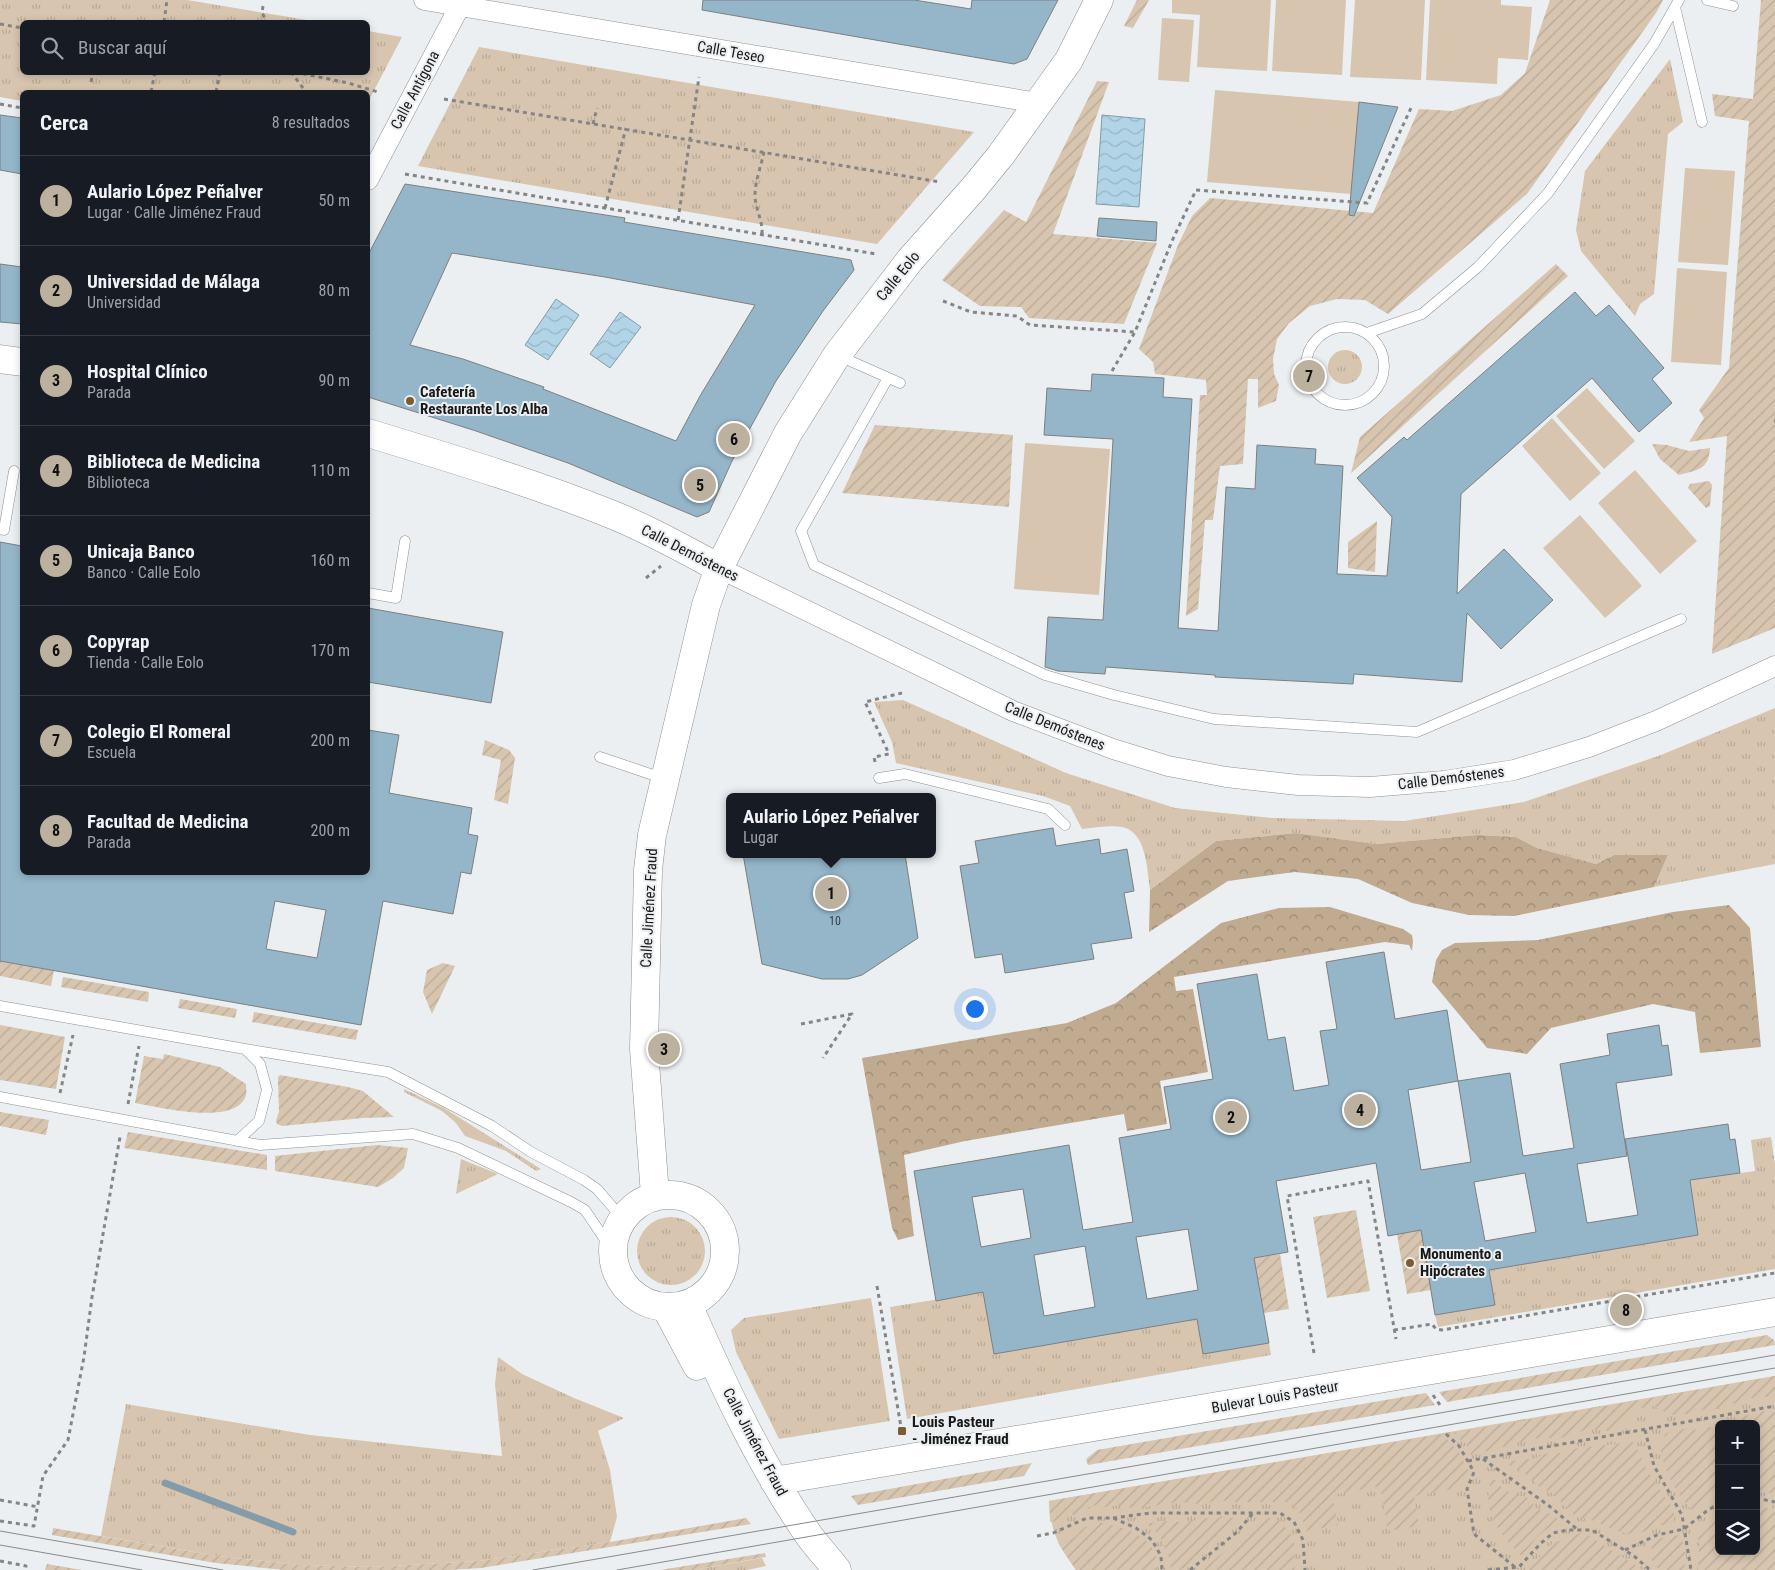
<!DOCTYPE html>
<html lang="es">
<meta charset="utf-8">
<style>
:root{--surface:#171b24;--page:#20242c;--text:#f1f3f6;--muted:#9ea1a6;--line:#363941;--accent:#bcb09e}
body{margin:0;font-family:"Roboto Condensed",sans-serif;background:var(--page);color:var(--text)}
.controls{position:absolute;right:15px;bottom:15px;display:grid;overflow:hidden;border-radius:8px;box-shadow:0 2px 8px #0003}
.controls button{width:45px;height:45px;display:grid;place-items:center;padding:0;border:0;border-bottom:1px solid var(--line);background:var(--surface);color:var(--text);font:25px sans-serif}
.you{position:absolute;left:974px;top:1008px;width:18px;height:18px;margin:-12px;border:4px solid #fff;border-radius:50%;background:#1a73e8;box-shadow:0 0 0 8px #1a73e833}
.badge{display:grid;place-items:center;width:32px;height:32px;border-radius:50%;background:var(--accent);color:#111;font-size:16px;font-weight:700}
.pin{position:absolute;translate:-50% -50%;border:2px solid #fff;box-shadow:0 1px 5px #0006}
.popup{position:absolute;left:726px;top:793px;width:210px;height:65px;box-sizing:border-box;display:grid;place-content:center;border-radius:8px;background:var(--surface);filter:drop-shadow(0 1px 4px #0005);font-size:16px;white-space:nowrap;color:var(--muted)}
.popup b{font-size:19px;color:var(--text)}
.popup::after{content:'';position:absolute;left:50%;top:100%;margin-left:-10px;border:10px solid transparent;border-top-color:var(--surface)}
.list{margin:0;padding:0;list-style:none}
h2{display:flex;justify-content:space-between;align-items:center;height:65px;margin:0;padding:0 20px;font-size:21px}
h2 small{font-size:16px;font-weight:400;color:var(--muted)}
.list li{display:grid;grid-template-columns:32px 1fr auto;gap:15px;align-items:center;box-sizing:border-box;height:90px;padding:0 20px;border-top:1px solid var(--line)}
.list b{display:block;font-size:19px;white-space:nowrap}
.list p{margin:0;font-size:16px;white-space:nowrap;color:var(--muted)}
.list em{font-size:16px;font-style:normal;color:var(--muted)}
.icon{flex:none;width:28px;height:28px;fill:none;stroke:currentColor;stroke-width:2;stroke-linecap:round;stroke-linejoin:round}
.map{position:relative;flex:none;width:1775px;height:1570px;overflow:hidden}
.search{position:absolute;background:var(--surface);box-shadow:0 2px 8px #0003;left:20px;top:20px;width:350px;height:55px;display:flex;align-items:center;gap:12px;box-sizing:border-box;padding:0 18px;border-radius:8px;color:var(--muted);font-size:19px}
.panel{position:absolute;background:var(--surface);box-shadow:0 2px 8px #0003;left:20px;top:90px;width:350px;height:785px;border-radius:8px}
.map>svg:first-child{display:block}
.grass{fill:url(#grass-tufts);fill-rule:evenodd}
.forest{fill:url(#forest-crowns)}
.garden{fill:url(#garden-furrows)}
.pitch{fill:#d7c5af}
.water{fill:url(#water-waves);stroke:#849ca9}
.lines{fill:none;stroke-linecap:round;stroke-linejoin:round}
.stream{stroke:#849ca9;stroke-width:7}
.building{fill:#95b6c9;stroke:#7d7f81;fill-rule:evenodd}
.lane-casing{stroke:#8e9192;stroke-width:11}
.street-casing{stroke:#8e9192;stroke-width:21}
.secondary-casing{stroke:#8e9192;stroke-width:29}
.path{stroke:#838586;stroke-width:3;stroke-dasharray:4 4;stroke-linecap:butt}
.lane{stroke:#fff;stroke-width:10}
.street{stroke:#fff;stroke-width:20}
.secondary{stroke:#fff;stroke-width:28}
.tram{stroke:#888a8b;stroke-width:1}
.poi-dot{fill:#7c5d32;stroke:#eceff1;stroke-width:2}
.labels{text-anchor:middle;dominant-baseline:central;stroke-width:4;stroke-linejoin:round;paint-order:stroke}
.number-label{font-size:12px;fill:#374045}
.street-label{font-size:15px;fill:#181919;stroke:#eceff1}
.poi-label{font-size:15px;font-weight:bold;fill:#181919;stroke:#eceff1;text-anchor:start}
</style>
<div class="map">
<svg width="1775" height="1570" viewBox="0 0 1775 1570">
<defs>
<pattern id="grass-tufts" width="24" height="20" patternUnits="userSpaceOnUse" patternTransform="scale(1.25)"><rect width="24" height="20" fill="#d7c5af"/><path d="M3 7l-1-3M5 7V3M7 7l1-3M15 17l-1-3M17 17v-4M19 17l1-3" fill="none" stroke="#b8a996"/></pattern>
<pattern id="forest-crowns" width="20" height="18" patternUnits="userSpaceOnUse" patternTransform="scale(1.25)"><rect width="20" height="18" fill="#c0ab90"/><path d="M2 6a3 3 0 1 1 6 0M12 15a3 3 0 1 1 6 0" fill="none" stroke="#9b8a75"/></pattern>
<pattern id="garden-furrows" width="10" height="10" patternUnits="userSpaceOnUse" patternTransform="scale(1.25)"><rect width="10" height="10" fill="#d7c5af"/><path d="M-1 1l2-2M0 10L10 0M9 11l2-2" fill="none" stroke="#b8a996"/></pattern>
<pattern id="water-waves" width="16" height="10" patternUnits="userSpaceOnUse" patternTransform="scale(1.25)"><rect width="16" height="10" fill="#b2d4e7"/><path d="M0 5q4-4 8 0t8 0" fill="none" stroke="#98b5c6"/></pattern>
</defs>
<rect width="100%" height="100%" fill="#eceff1"/>
<path class="grass" d="M0,0H187L319,22H22V72H368V31L402,37L368,102V92H22V101L0,97Z
M479,47L974,132L877,244L418,166Z
M1670,59L1683,122L1668,134L1654,294L1640,304L1635,316L1581,251L1576,230L1585,171Z
M1328 367a17 17 0 1 1 34 0a17 17 0 1 1-34 0Z
M903,700L1066,773L1175,808L1272,818L1404,821L1524,802L1661,755L1775,708V864L1654,887L1668,855H1614L1596,864L1537,848L1516,837L1477,835L1376,844L1296,833L1216,841L1150,890C1147,870 1147,832 1122,827C1111,825 1093,828 1082,829L1070,806L1043,796L896,763L892,742L874,702Z
M404,1089L444,1108L541,1169L536,1171L506,1151L465,1136L456,1123L442,1111L404,1092Z
M1771,1137L1775,1165V1269L1438,1327L1435,1315L1495,1305L1489,1270L1698,1235L1690,1180L1755,1171L1751,1140Z
M461,1159L498,1174L456,1194Z
M637 1251a34 34 0 1 1 68 0a34 34 0 1 1-68 0Z
M983,1292L994,1353L1197,1319L1269,1343L1271,1355L907,1419L890,1307Z
M871,1298L890,1421L779,1439L736,1352L731,1330L744,1318Z
M498,1357L522,1374L574,1398L624,1418L598,1431L610,1470L617,1517L610,1542L479,1561L372,1567L300,1565L217,1556L101,1536L126,1404L310,1435L502,1456L495,1384Z
M1775,1376V1570H1076C1058,1545 1051,1533 1049,1501ZM1719,1424H1756V1551H1719Z
M762,1558L766,1566L747,1570H693Z"/>
<path class="forest" d="M1296,833L1376,844L1477,835L1516,837L1537,848L1596,864L1614,855H1668L1654,887L1514,916L1469,915L1412,903L1358,879L1295,872L1228,881L1149,932L1150,890L1216,841Z
M1729,905L1750,928L1761,1047L1700,1053L1695,1012L1653,1004L1551,1028L1527,1054L1487,1048L1432,982L1436,960L1442,950L1455,943L1538,940L1673,912Z
M1330,907L1403,929L1412,935L1413,941L1412,951L1409,945L1385,942L1174,977L1176,991L1193,989L1208,1072L1160,1081L1167,1124L1127,1131L1124,1114L965,1141L904,1155L914,1236L898,1240L892,1228L862,1058L1067,1023L1116,1003L1221,923L1279,908Z"/>
<path class="garden" d="M1137,0H1149L1133,28L1124,26Z
M1550,0H1663L1656,13L1527,194L1388,314L1365,300L1337,299L1310,306L1289,323L1277,339L1273,359L1274,374L1279,385L1276,401L1258,408V379H1248L1243,464L1220,466L1213,520H1205L1198,609L1186,616L1200,395H1207L1206,380L1155,374L1153,362L1139,349L1178,245L1192,216L1210,198L1373,213L1419,109L1452,111L1501,95L1525,73Z
M1761,0H1775V628L1712,654L1727,436L1689,442L1704,418L1699,410L1729,368L1749,121L1715,116L1712,94L1753,99Z
M1097,81L1109,82L1053,234L1157,243L1124,324L1029,318L1021,307L980,306L942,280L1004,210L1026,222Z
M1556,264L1568,276L1351,473L1360,437Z
M875,425L1013,435L1009,507L842,493Z
M1652,444L1667,445L1689,451L1710,448C1709,470 1697,470 1679,475L1660,459Z
M1709,481L1712,485L1710,506L1706,508L1688,488L1690,484Z
M1377,521L1375,572L1348,568V542Z
M485,740L509,750L515,758L508,804L494,800L501,760L482,755Z
M0,961L54,970L51,986L0,976Z
M443,963L455,966L432,1014L423,992L427,970Z
M63,977L149,992L148,1002L61,987Z
M180,999L237,1009L235,1018L178,1008Z
M254,1012L358,1030L356,1040L252,1022Z
M0,1025L65,1037L56,1089L0,1080Z
M164,1054L220,1067L246,1084C246,1087 247,1092 246,1095C237,1127 158,1107 135,1103L144,1056L163,1059Z
M280,1075L348,1087L363,1091L394,1117L363,1118L282,1126L277,1124L276,1121L279,1111L278,1081V1077Z
M0,1112L49,1120L46,1135L0,1126Z
M128,1132L267,1155V1170L124,1148Z
M377,1145L408,1148L404,1168L393,1178L378,1187L275,1171V1156Z
M1356,1210L1370,1291L1327,1298L1313,1217Z
M1421,1230L1431,1290L1407,1294L1397,1234Z
M1280,1254L1289,1309L1264,1313L1254,1258Z
M1767,1335L1774,1340L1775,1345L1447,1402L1439,1392Z
M1775,1376V1396L1752,1398L1716,1409L1702,1410L1688,1414L1671,1415L1653,1406L1632,1410L1622,1427L1607,1431L1589,1429L1560,1438H1539L1471,1455L1466,1444L1453,1433Z
M1426,1393L1435,1405L1088,1465L1086,1459L1097,1450Z
M1761,1411L1775,1412V1493L1756,1492V1424H1727L1741,1417Z
M1719,1426V1495L1710,1499L1694,1512C1680,1500 1660,1465 1661,1446C1662,1442 1664,1438 1665,1434L1678,1428L1692,1430Z
M1442,1434L1457,1450L1469,1471L1462,1487L1414,1496L1419,1526L1388,1531L1380,1486L1332,1495L1338,1525L1307,1531L1298,1509L1288,1502H1236L1218,1500L1202,1504L1177,1502L1134,1509L1123,1505L1105,1507L1098,1505L1089,1507L1078,1516L1071,1514L1063,1520L1050,1522L1049,1501Z
M1633,1442L1635,1444L1647,1471L1674,1510V1521L1635,1535L1617,1531L1594,1521L1575,1516L1552,1493L1541,1488L1524,1473L1506,1463L1520,1459H1533L1548,1453H1564L1578,1448Z
M1032,1463L1024,1476L858,1505L851,1496Z
M1492,1476L1501,1487L1511,1493L1528,1498L1536,1508L1550,1514L1562,1522C1543,1529 1531,1539 1524,1559C1499,1532 1480,1514 1492,1476Z
M1756,1506L1775,1509V1570H1698L1699,1544L1697,1534L1709,1521L1719,1515V1551H1756Z
M1215,1517L1241,1518L1190,1565L1180,1570H1171L1170,1560L1159,1534L1147,1524L1159,1521L1181,1522Z
M746,1518L751,1524L481,1568L449,1570H284L216,1563L52,1535L53,1528L217,1556L300,1565L372,1567L479,1561L610,1542Z
M1269,1518L1280,1521L1294,1538L1295,1570H1201L1224,1552L1250,1528Z
M1101,1523C1120,1527 1147,1532 1155,1554C1157,1558 1157,1565 1158,1570H1076L1058,1543L1074,1538L1085,1527Z
M1583,1532L1643,1570H1526L1552,1544Z
M1679,1535C1685,1543 1689,1561 1683,1570H1659L1651,1559L1652,1540Z
M765,1553L766,1557L693,1570H660Z
M47,1564L82,1570H45Z"/>
<path class="pitch" d="M1172,0H1271L1267,71L1197,67L1200,15L1172,13Z
M1276,0H1346L1342,75L1272,71Z
M1355,0H1425L1421,80L1350,77Z
M1430,0H1501V5L1532,7L1528,60L1498,58L1497,84L1426,80Z
M1162,18L1194,20L1189,82L1158,80Z
M1215,90L1359,102L1351,194L1207,182Z
M1685,168L1735,171L1728,265L1678,262Z
M1677,268L1727,272L1721,365L1671,362Z
M1587,388L1635,441L1604,469L1556,416Z
M1552,418L1601,473L1570,501L1522,446Z
M1025,443L1110,449L1099,595L1014,589Z
M1635,470L1697,541L1660,574L1598,503Z
M1580,515L1642,586L1605,618L1543,548Z"/>
<path class="water" d="M1102,115L1145,119L1139,207L1096,204Z
M556,299L579,315L548,360L525,345Z
M620,312L641,327L610,368L590,354Z"/>
<g class="lines">
<path class="stream" d="M165,1483L293,1532"/>
</g>
<path class="building" d="M703,0H914L971,9L972,0H1058L1027,59L1014,64L702,10Z
M1359,102L1398,107L1354,216L1349,215Z
M0,115L22,118V174L0,170Z
M405,184L625,218L624,222L851,260L854,270L823,311L776,381L732,461L709,512L697,517L568,463L473,430L368,397V255ZM452,253L605,277L755,305L700,396L676,441L543,389L544,387L463,359L410,345Z
M1099,218L1157,222L1156,241L1097,236Z
M0,264L22,267V324L0,322Z
M1575,292L1596,316L1609,305L1664,368L1652,379L1672,403L1639,432L1592,378L1461,494L1457,594L1504,549L1553,600L1501,649L1467,613L1462,682L1354,674L1353,684L1215,677V675L1106,667L1105,674L1058,671L1045,667L1048,617L1103,620L1113,439L1044,435L1047,388L1091,391L1092,374L1164,378L1163,397L1192,399L1178,628L1218,631L1226,487L1255,489L1257,445L1316,449L1315,464L1343,466L1337,574L1387,576L1392,517L1357,478L1404,437L1407,440Z
M0,542L22,546V872H368V730L399,735L389,793L472,808L468,834L478,836L471,874L461,872L453,914L383,901L361,1025L0,961ZM275,901L326,910L317,958L266,949Z
M368,608L503,632L491,703L368,682Z
M1053,828L1056,846L1099,839L1101,854L1127,849L1134,891L1124,893L1132,938L1091,944L1094,959L1005,973L1002,954L975,958L960,866L979,863L975,841Z
M743,854H905L918,938L862,975L848,979H822L762,964Z
M1384,952L1395,1019L1447,1010L1458,1081L1510,1073L1523,1156L1574,1148L1560,1064L1610,1055L1607,1034L1659,1025L1662,1046L1668,1045L1672,1075L1616,1083L1627,1156L1577,1164L1587,1223L1638,1215L1625,1139L1728,1124L1730,1140L1735,1139L1740,1173L1690,1180L1698,1235L1489,1270L1495,1305L1435,1315L1421,1230L1388,1236L1376,1163L1276,1181L1288,1252L1254,1258L1269,1343L1203,1354L1197,1319L994,1354L983,1292L936,1301L914,1171L1069,1145L1083,1230L1133,1222L1119,1138L1171,1129L1164,1087L1213,1079L1197,984L1257,974L1268,1040L1285,1037L1294,1091L1329,1085L1320,1031L1337,1029L1326,962ZM1458,1081L1471,1162L1421,1170L1408,1090ZM1525,1173L1536,1232L1485,1241L1474,1182ZM1023,1189L1031,1238L981,1247L972,1197ZM1188,1229L1198,1290L1147,1299L1136,1237ZM1085,1246L1095,1307L1044,1316L1034,1255Z"/>
<g class="lines">
<g class="lane-casing">
<path id="lane" d="M1707,0L1733,6
M1675,7L1702,122
M1306 366a39 39 0 1 1 78 0a39 39 0 1 1-78 0Z
M1367,333L1422,314L1478,267L1548,193L1654,44L1679,0
M839,356L900,383
M888,378L801,531L814,565L1045,675L1114,695L1214,719L1417,732L1681,619
M0,529L4,530L14,471
M368,593L396,598L405,541
M600,757L665,779
M879,778L905,774L1048,809L1065,825
M0,1006L245,1049L388,1072L492,1126L531,1152L584,1180L597,1189L622,1218
M0,1097L260,1145L413,1134L458,1148L571,1202L585,1210L612,1250
M237,1141L259,1121L267,1090L260,1064L245,1049"/>
</g>
<g class="street-casing">
<path id="street" d="M424,0L1038,103
M368,180L463,0
M719,568L1013,711L1113,749L1168,766L1226,777L1298,785L1370,787L1444,781L1514,770L1589,747L1656,721L1775,666"/>
</g>
<g class="secondary-casing">
<path id="secondary" d="M0,359L22,362
M368,433C450,458 534,483 613,515C650,530 684,549 719,568
M613 1251a56 56 0 1 1 112 0a56 56 0 1 1-112 0Z
M655,1195L644,1049L648,870L652,835L706,605L719,568L788,433L837,355L910,260L974,188L1001,155L1069,60L1099,0
M688,1305C723,1384 759,1463 808,1534C817,1547 828,1558 837,1570
M666,1308L697,1366
M774,1481L1775,1312"/>
</g>
<path class="path" d="M263,6L262,13L267,22
M164,22L167,0
M0,24L22,28
M291,72L306,92
M295,72L348,83L378,92
M91,82L93,72
M151,92L155,72
M216,92L220,72
M444,99L940,182
M0,104L22,108
M593,124L597,108
M405,174L876,254
M605,208L626,128
M678,220L699,77
M762,234C763,220 755,209 755,195C755,182 761,166 764,152
M943,301L971,312L1017,316L1030,325L1135,332L1172,241L1196,190L1367,203L1411,108
M1112,371L1135,332
M1774,421H1775
M646,578L661,566
M875,762L874,757L889,754L865,702L902,693
M801,1024L852,1014L823,1058
M60,1093L73,1035
M128,1104L139,1046
M877,1286L901,1427
M1394,1330L1432,1324L1436,1329L1442,1330L1775,1273
M1314,1353L1287,1196L1368,1181L1396,1339
M1433,1395L1440,1405
M1645,1430L1654,1466L1682,1515L1691,1570
M1446,1434L1459,1446L1474,1472L1467,1489L1474,1534L1515,1567V1570
M1483,1459L1548,1505L1578,1530
M1468,1461L1775,1406
M1756,1498L1775,1502
M0,1500L39,1507
M1113,1518L1150,1513H1280L1294,1522L1303,1540L1305,1570
M0,1521L34,1526L43,1476L68,1440L84,1357L92,1297L120,1137
M1037,1536L1053,1533L1087,1518H1113L1136,1528L1152,1540L1161,1556L1162,1570
M1625,1550L1657,1535L1684,1529L1708,1510L1719,1504
M0,1561L26,1566L25,1570
M1190,1570L1237,1532L1254,1512
M1488,1570L1519,1567L1540,1544L1553,1533L1568,1530H1592L1634,1556L1650,1570"/>
<use href="#lane" class="lane"/>
<use href="#street" class="street"/>
<use href="#secondary" class="secondary"/>
<path class="tram" d="M0,1531L223,1570
M0,1545L142,1570
M533,1570L1775,1355
M617,1570L1775,1368"/>
</g>
<g class="poi-dot">
<circle cx="410" cy="401" r="5"/>
<circle cx="1410" cy="1263" r="5"/>
<rect x="897" y="1426" width="10" height="10" rx="2.5"/>
</g>
<g class="labels">
<g class="number-label">
<text x="835" y="921">10</text>
</g>
<g class="street-label">
<text transform="translate(731 52) rotate(10)">Calle Teseo</text>
<text transform="translate(415 90) rotate(-62)">Calle Antígona</text>
<text transform="translate(898 276) rotate(-51)">Calle Eolo</text>
<text transform="translate(690 553) rotate(27)">Calle Demóstenes</text>
<text transform="translate(1055 726) rotate(22)">Calle Demóstenes</text>
<text transform="translate(1451 778) rotate(-7)">Calle Demóstenes</text>
<text transform="translate(649 908) rotate(-87)">Calle Jiménez Fraud</text>
<text transform="translate(1275 1397) rotate(-10)">Bulevar Louis Pasteur</text>
<text transform="translate(755 1442) rotate(62)">Calle Jiménez Fraud</text>
</g>
<g class="poi-label">
<text x="420" y="392">Cafetería<tspan x="420" dy="17">Restaurante Los Alba</tspan></text>
<text x="1420" y="1254">Monumento a<tspan x="1420" dy="17">Hipócrates</tspan></text>
<text x="912" y="1422">Louis Pasteur<tspan x="912" dy="17">- Jiménez Fraud</tspan></text>
</g>
</g>
</svg>
<div class="controls">
<button>+</button>
<button>−</button>
<button><svg class="icon" aria-label="layers" viewBox="0 0 24 24"><path d="M12 4l9 5-9 5-9-5zM3 14l9 5 9-5"/></svg></button>
</div>
<div class="you"></div>
<div class="pin badge" style="left:831px;top:893px">1</div>
<div class="popup"><b>Aulario López Peñalver</b>Lugar</div>
<div class="pin badge" style="left:1231px;top:1117px">2</div>
<div class="pin badge" style="left:664px;top:1049px">3</div>
<div class="pin badge" style="left:1360px;top:1110px">4</div>
<div class="pin badge" style="left:700px;top:485px">5</div>
<div class="pin badge" style="left:734px;top:439px">6</div>
<div class="pin badge" style="left:1309px;top:376px">7</div>
<div class="pin badge" style="left:1626px;top:1310px">8</div>
<div class="search"><svg class="icon" aria-label="search" viewBox="0 0 24 24"><circle cx="10" cy="10" r="6"/><path d="M15 15l6 6"/></svg>Buscar aquí</div>
<section class="panel">
<h2>Cerca<small>8 resultados</small></h2>
<ul class="list">
<li><span class="badge">1</span><div><b>Aulario López Peñalver</b><p>Lugar · Calle Jiménez Fraud</p></div><em>50 m</em></li>
<li><span class="badge">2</span><div><b>Universidad de Málaga</b><p>Universidad</p></div><em>80 m</em></li>
<li><span class="badge">3</span><div><b>Hospital Clínico</b><p>Parada</p></div><em>90 m</em></li>
<li><span class="badge">4</span><div><b>Biblioteca de Medicina</b><p>Biblioteca</p></div><em>110 m</em></li>
<li><span class="badge">5</span><div><b>Unicaja Banco</b><p>Banco · Calle Eolo</p></div><em>160 m</em></li>
<li><span class="badge">6</span><div><b>Copyrap</b><p>Tienda · Calle Eolo</p></div><em>170 m</em></li>
<li><span class="badge">7</span><div><b>Colegio El Romeral</b><p>Escuela</p></div><em>200 m</em></li>
<li><span class="badge">8</span><div><b>Facultad de Medicina</b><p>Parada</p></div><em>200 m</em></li>
</ul>
</section>
</div>
